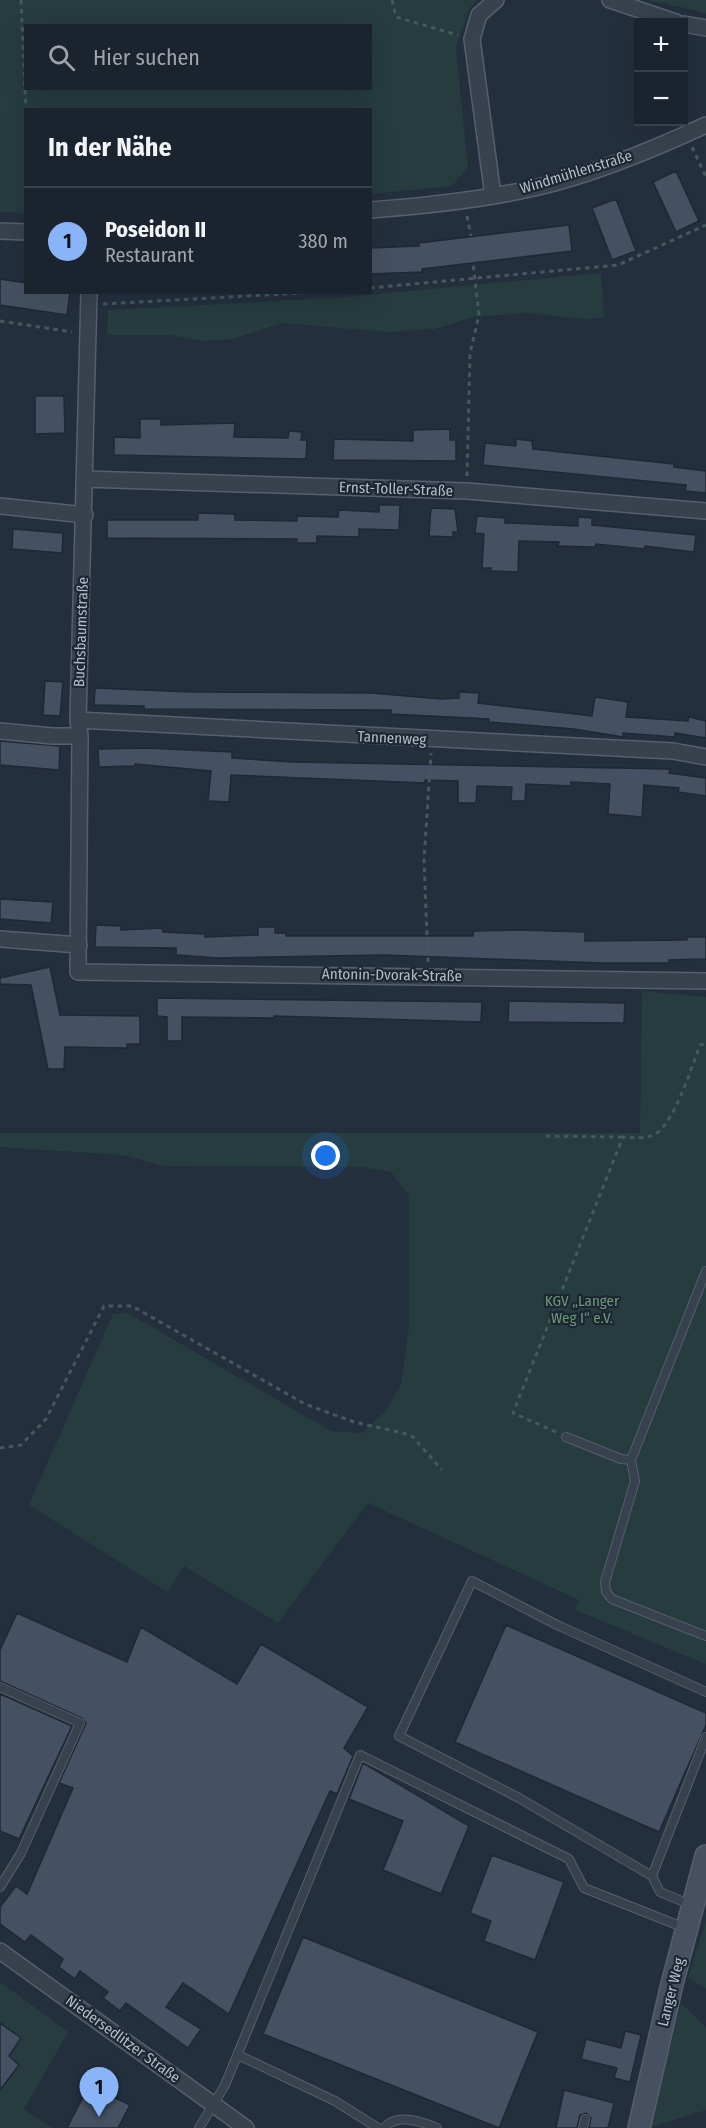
<!DOCTYPE html>
<html lang="de">
<meta charset="utf-8">
<style>
:root{--surface:#1b232e;--page:#242b36;--text:#f1f3f6;--muted:#a0a4aa;--line:#39404a;--accent:#8ab4f8}
body{margin:0;font-family:"Fira Sans Condensed",sans-serif;background:var(--page);color:var(--text)}
.controls{position:absolute;right:18px;top:18px;display:grid;overflow:hidden;border-radius:0px;box-shadow:0 6px 24px #0002}
.controls button{width:54px;height:54px;display:grid;place-items:center;padding:0;border:0;border-bottom:2px solid var(--line);background:var(--surface);color:var(--text);font:30px sans-serif}
.you{position:absolute;left:326px;top:1156px;width:21px;height:21px;margin:-15px;border:4px solid #fff;border-radius:50%;background:#1a73e8;box-shadow:0 0 0 9px #1a73e833}
.badge{display:grid;place-items:center;width:39px;height:39px;border-radius:50%;background:var(--accent);color:#111;font-size:20px;font-weight:700}
.pin{position:absolute;translate:-50% -50px;filter:drop-shadow(0 2px 3px #0008)}
.pin::after{content:'';position:absolute;top:32px;width:21px;height:18px;background:inherit;clip-path:polygon(0 0,100% 0,50% 100%)}
.list{margin:0;padding:0;list-style:none}
h2{display:flex;justify-content:space-between;align-items:center;height:78px;margin:0;padding:0 24px;font-size:26px}
h2 small{font-size:20px;font-weight:400;color:var(--muted)}
.list li{display:grid;grid-template-columns:39px 1fr auto;gap:18px;align-items:center;box-sizing:border-box;height:108px;padding:0 24px;border-top:2px solid var(--line)}
.list b{display:block;font-size:22px;white-space:nowrap}
.list p{margin:0;font-size:20px;white-space:nowrap;color:var(--muted)}
.list em{font-size:20px;font-style:normal;color:var(--muted)}
.icon{flex:none;width:33px;height:33px;fill:none;stroke:currentColor;stroke-width:2;stroke-linecap:round;stroke-linejoin:round}
.map{position:relative;flex:none;width:706px;height:2128px;overflow:hidden}
.search{position:absolute;background:var(--surface);box-shadow:0 6px 24px #0002;left:24px;top:24px;width:348px;height:66px;display:flex;align-items:center;gap:15px;box-sizing:border-box;padding:0 21px;border-radius:0px;color:var(--muted);font-size:22px}
.panel{position:absolute;background:var(--surface);box-shadow:0 6px 24px #0002;left:24px;top:108px;width:348px;height:186px;border-radius:0px}
.map>svg:first-child{display:block}
.green{fill:#263c3f;fill-rule:evenodd}
.building{fill:#455162;stroke:#1f2835;stroke-width:1.5}
.lines{fill:none;stroke-linecap:round;stroke-linejoin:round}
.service-casing{stroke:#565f6c;stroke-width:10}
.minor-casing{stroke:#565f6c;stroke-width:18}
.secondary-casing{stroke:#565f6c;stroke-width:24}
.path{stroke:#44595c;stroke-width:3;stroke-dasharray:4.5 4.5;stroke-linecap:butt}
.service{stroke:#38414e;stroke-width:8}
.minor{stroke:#38414e;stroke-width:15}
.secondary{stroke:#465061;stroke-width:21}
.labels{text-anchor:middle;dominant-baseline:central;stroke-width:4.5;stroke-linejoin:round;paint-order:stroke}
.street-label{font-size:15px;fill:#b4bcc9;stroke:#1d2633}
.park-label{font-size:15px;fill:#6b9a76;stroke:#1d2633}
</style>
<div class="map">
<svg width="706" height="2128" viewBox="0 0 706 2128">
<rect width="100%" height="100%" fill="#242f3e"/>
<path class="green" d="M0,0H477L469,9L456,47L468,168L452,186L371,194L370,110H26L25,213L0,212ZM26,26H370V88H26Z
M648,0H706V13Z
M601,273L604,317L586,319L525,313L473,317L435,329L388,332L283,323L232,339L204,341L170,335H107L108,310L346,297Z
M642,991L706,997V1664L575,1610L579,1600L368,1503L278,1623L184,1566L167,1592L29,1505L113,1314L128,1313L331,1431L362,1433L385,1412L401,1384L409,1327V1196L391,1172L361,1167L163,1166L123,1155L0,1147V1133H640Z
M706,1920V1989L688,1978Z
M0,1982L68,2032L24,2109L52,2128H0Z
M681,2003L706,2028V2110L649,2128Z"/>
<path class="building" d="M676,171L699,221L676,232L653,182Z
M616,199L636,251L612,260L592,208Z
M569,225L572,251L422,269V272L370,274V248L419,246V243Z
M0,279L26,283V292H70L67,315L0,305Z
M35,396H64L65,433L35,434Z
M140,419H161V425L235,423L234,437L288,438L289,431L302,432L301,440H307L306,459L114,455V437L140,438Z
M450,429V440H456V461L333,460L334,439L413,441V430Z
M516,439L532,441L533,449L674,464V467L706,471V493L685,491L686,485L483,465L485,443L516,446Z
M379,505H400L399,530L359,529V537L317,536V543H296L297,539L107,538V520H198V513L235,514V520L297,521V516L338,517L339,510L379,512Z
M431,508L455,509L458,532H453V537L429,536Z
M477,516L505,518V523L578,526V517L592,518V525L696,535L694,552L645,546V549L596,544L595,547L558,546L559,542L519,541L518,572L491,571V568H482L484,534L475,533Z
M13,529L63,533L62,553L12,549Z
M45,681L63,682L60,716L43,715Z
M95,688L192,692L371,693L441,699L459,698V692L479,693L478,703L592,716L595,697L628,702L626,717L688,721L689,717L706,721V738L675,733V737L623,733V737L574,729L489,722V719L391,714V710L144,709V706L94,705Z
M0,741L60,746L59,770L0,765Z
M147,748L232,752V758L292,762L670,769L669,773L706,778V796L678,792L679,788L644,785L642,817L608,814L610,784L571,782V786L526,784L525,801H511L512,787L477,786L476,803H458V781L425,780V783L231,775L229,802L208,801L211,771L135,764V766L99,767L98,749Z
M0,899L53,902L51,923L0,919Z
M96,925L121,926V930L162,928L163,932L205,934V937L258,935V927H275V933H286V936H473L474,931L518,930L585,932V941L687,940V937H706V959L669,960V963H601L384,955L218,958L176,955V948L95,947Z
M50,967L60,1015L140,1016V1044H127V1048L65,1047L64,1069H48L31,985L0,984V978Z
M157,998L482,1002L481,1022L274,1016V1018L182,1017V1041H167V1017L157,1016Z
M509,1001L625,1003L624,1023L508,1022Z
M17,1613L127,1662L141,1627L237,1684L261,1644L368,1707L344,1748L353,1756L337,1794L330,1791L229,2014L183,1983L166,2007L201,2029L188,2048L126,2003L120,2011L103,1998L108,1992L80,1971L75,1979L59,1967L63,1959L31,1935L25,1942L0,1924V1907L16,1886L27,1894L73,1788L59,1783L86,1723L82,1718L0,1681V1650Z
M506,1625L706,1713V1725L659,1832L455,1742Z
M0,1694L72,1726L19,1839L0,1831Z
M363,1763L469,1826L441,1894L383,1870L403,1821L349,1799Z
M492,1855L564,1882L535,1960L484,1941L491,1921L470,1913Z
M303,1937L538,2032L499,2128L263,2034Z
M0,2023L21,2038L9,2056L19,2065L0,2090Z
M625,2031L641,2035L630,2082L614,2078L617,2068L581,2059L586,2039L621,2048Z
M89,2085L130,2105L118,2128H67Z
M564,2090L614,2103L608,2128H589L591,2118L586,2113L580,2115L577,2128H556Z"/>
<g class="lines">
<g class="service-casing">
<path id="service" d="M566,1437L621,1459L631,1460L706,1271
M631,1460L635,1481L605,1582L606,1592L612,1599L706,1636
M0,1687L80,1723L21,1853L0,1887
M652,1876L706,1737
M691,1905L660,1892L652,1876L519,1798L399,1736L472,1581L557,1625L706,1692
M238,2055L335,2101L378,2128
M199,2128L225,2085L360,1755L569,1859L584,1888L685,1928
M384,2128C396,2113 421,2121 437,2128
M583,2128L585,2119"/>
</g>
<g class="minor-casing">
<path id="minor" d="M610,0L676,22
M684,24L706,28
M493,196L472,39L479,15L496,0
M370,210C425,206 481,200 534,188C592,175 652,150 706,125
M0,231L26,232
M89,292L78,720L80,736L78,972L706,981
M85,479L467,491L706,511
M0,506L85,515
M78,720L673,751L706,757
M0,731L52,736H80
M0,939L79,945
M0,1951L246,2128"/>
</g>
<g class="secondary-casing">
<path id="secondary" d="M639,2128L672,1984L706,1856"/>
</g>
<path class="path" d="M21,0L26,112
M392,0L396,17L458,35
M692,147L706,177
M467,216L471,236
M370,288L618,265L706,225
M103,304L321,292
M0,321L72,332
M467,476L470,353L479,315L473,263
M428,962L424,860L431,753
M546,1136L623,1137
M556,1432L513,1413L623,1137C634,1138 645,1139 655,1134C674,1124 692,1066 700,1045L706,1044
M0,1448L21,1445L46,1419L104,1306H132L305,1404L354,1422L411,1435L442,1470"/>
<use href="#service" class="service"/>
<use href="#minor" class="minor"/>
<use href="#secondary" class="secondary"/>
</g>
<g class="labels">
<g class="street-label">
<text transform="translate(576 172) rotate(-17)">Windmühlenstraße</text>
<text transform="translate(396 489) rotate(2)">Ernst-Toller-Straße</text>
<text transform="translate(81 632) rotate(-88)">Buchsbaumstraße</text>
<text transform="translate(392 738) rotate(3)">Tannenweg</text>
<text transform="translate(392 975) rotate(1)">Antonin-Dvorak-Straße</text>
<text transform="translate(671 1992) rotate(-76)">Langer Weg</text>
<text transform="translate(123 2039) rotate(36)">Niedersedlitzer Straße</text>
</g>
<g class="park-label">
<text x="582" y="1301">KGV „Langer<tspan x="582" dy="17">Weg I“ e.V.</tspan></text>
</g>
</g>
</svg>
<div class="controls">
<button>+</button>
<button>−</button>
</div>
<div class="you"></div>
<div class="pin badge" style="left:99px;top:2117px">1</div>
<div class="search"><svg class="icon" aria-label="search" viewBox="0 0 24 24"><circle cx="10" cy="10" r="6"/><path d="M15 15l6 6"/></svg>Hier suchen</div>
<section class="panel">
<h2>In der Nähe<small></small></h2>
<ul class="list">
<li><span class="badge">1</span><div><b>Poseidon II</b><p>Restaurant</p></div><em>380 m</em></li>
</ul>
</section>
</div>
